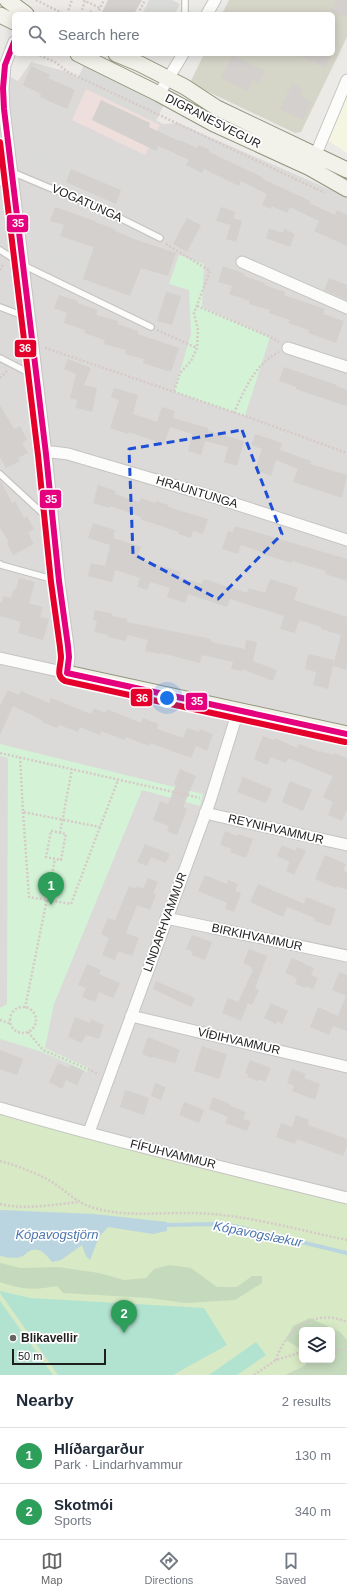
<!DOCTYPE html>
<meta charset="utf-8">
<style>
:root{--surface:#fff;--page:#f2f2f3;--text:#1f2937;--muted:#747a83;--line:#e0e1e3;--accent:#666564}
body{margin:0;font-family:Arial,sans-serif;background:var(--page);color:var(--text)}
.controls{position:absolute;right:12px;bottom:12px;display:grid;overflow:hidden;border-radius:6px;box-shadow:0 2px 10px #0003}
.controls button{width:36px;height:36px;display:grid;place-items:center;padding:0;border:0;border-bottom:1px solid var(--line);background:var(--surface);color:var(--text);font:20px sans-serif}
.scale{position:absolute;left:12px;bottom:10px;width:94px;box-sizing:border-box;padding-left:4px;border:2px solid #1e1e1e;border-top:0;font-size:11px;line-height:14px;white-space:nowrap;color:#1e1e1e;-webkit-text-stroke:3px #fff;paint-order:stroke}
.you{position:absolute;left:167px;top:698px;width:14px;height:14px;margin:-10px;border:3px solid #fff;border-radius:50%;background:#1a73e8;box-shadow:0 0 0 6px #1a73e833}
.badge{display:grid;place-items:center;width:26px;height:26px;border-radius:50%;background:var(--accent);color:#fff;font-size:13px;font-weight:700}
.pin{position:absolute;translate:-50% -33px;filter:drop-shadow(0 1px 2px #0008)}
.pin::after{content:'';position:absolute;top:21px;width:14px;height:12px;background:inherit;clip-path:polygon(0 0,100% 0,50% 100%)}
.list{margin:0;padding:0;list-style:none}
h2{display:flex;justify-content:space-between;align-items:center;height:52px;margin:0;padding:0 16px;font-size:17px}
h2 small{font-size:13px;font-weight:400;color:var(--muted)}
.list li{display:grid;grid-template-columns:26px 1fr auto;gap:12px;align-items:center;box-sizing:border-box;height:56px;padding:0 16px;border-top:1px solid var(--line)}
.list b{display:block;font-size:15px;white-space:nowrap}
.list p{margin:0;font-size:13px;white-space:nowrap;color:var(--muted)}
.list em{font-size:13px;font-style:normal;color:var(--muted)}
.icon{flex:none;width:22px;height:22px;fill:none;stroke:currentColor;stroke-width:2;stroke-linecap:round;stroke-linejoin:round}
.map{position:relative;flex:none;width:347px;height:1375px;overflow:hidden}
.search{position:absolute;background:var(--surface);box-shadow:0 2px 10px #0003;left:12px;right:12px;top:12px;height:44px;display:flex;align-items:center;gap:10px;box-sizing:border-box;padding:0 14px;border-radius:6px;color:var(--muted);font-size:15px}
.sheet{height:164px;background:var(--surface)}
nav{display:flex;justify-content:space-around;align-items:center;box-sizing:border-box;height:56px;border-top:1px solid var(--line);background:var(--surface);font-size:11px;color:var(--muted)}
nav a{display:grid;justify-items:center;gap:2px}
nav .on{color:var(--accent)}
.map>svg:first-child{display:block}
.residential{fill:#dbdad8}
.commercial{fill:#eededc}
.education{fill:#f5f6e2}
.religious{fill:#dadad8}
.construction{fill:#d5d5c8}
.grass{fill:#d7e9c5;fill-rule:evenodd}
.forest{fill:#c5dabc}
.park{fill:#d4f2d6}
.pitch{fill:#b2e3d1}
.water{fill:#bad5df}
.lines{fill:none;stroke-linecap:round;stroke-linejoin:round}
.stream{stroke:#bad5df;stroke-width:4}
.building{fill:#d3d0cd}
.lane-casing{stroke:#c5c4c3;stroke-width:8}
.street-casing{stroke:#c5c4c3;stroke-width:13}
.secondary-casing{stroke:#92957e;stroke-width:17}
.path{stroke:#d6c9c7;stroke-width:2.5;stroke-dasharray:2 2;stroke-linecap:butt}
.lane{stroke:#fcfcfb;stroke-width:5.5}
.street{stroke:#fcfcfb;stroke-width:11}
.secondary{stroke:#f2f2ea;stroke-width:15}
.bus-1-casing{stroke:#fff;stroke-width:9}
.bus-2-casing{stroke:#fff;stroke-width:9}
.bus-1{stroke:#e5007d;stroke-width:6}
.bus-2{stroke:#e4002b;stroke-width:6}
.marked{fill:none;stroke:#1d4ed8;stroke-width:3;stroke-dasharray:8 5;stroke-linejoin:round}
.poi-dot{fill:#666564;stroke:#fff;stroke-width:1.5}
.labels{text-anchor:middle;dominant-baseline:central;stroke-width:3.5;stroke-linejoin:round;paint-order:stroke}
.street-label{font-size:12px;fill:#1e1e1e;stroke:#fff}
.poi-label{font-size:12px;font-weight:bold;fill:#1e1e1e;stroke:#fff;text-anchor:start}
.water-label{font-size:13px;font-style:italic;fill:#4b76ac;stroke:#fff}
.line-badge{stroke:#fff;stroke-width:1.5}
.badge-label{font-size:11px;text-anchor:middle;font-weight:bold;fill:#fff}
</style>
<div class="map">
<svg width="347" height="1375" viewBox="0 0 347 1375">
<rect width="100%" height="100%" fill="#eceae7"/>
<path class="residential" d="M31,62L68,72L163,124L178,123L347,197V1204L0,1112V72L18,81Z"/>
<path class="commercial" d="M86,89L160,125L145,155L72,120Z"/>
<path class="education" d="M347,79V153L321,136Z"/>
<path class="religious" d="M149,0H172L180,4L175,14H142Z
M85,63L165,102L156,121L76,82Z
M28,150L71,169L66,182L22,163Z
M44,248L88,264L83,279L39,262Z
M256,254L327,282L323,292L252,263Z"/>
<path class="construction" d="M229,0H347V37L301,132L295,133L194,85L191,81L204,54H333V14H222Z"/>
<path class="grass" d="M0,1112L97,1140L347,1204V1375H0ZM302,1330H332V1360H302Z"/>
<path class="forest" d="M0,1263L21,1268L58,1267L99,1273L124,1280L146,1278L154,1269L169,1265L191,1268L217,1287H237L252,1276H262V1283L235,1300L186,1303L149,1298L63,1293L57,1286C34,1290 23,1290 0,1282Z
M310,1318L340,1332L347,1340V1375H285L306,1365V1360H332V1330H302V1350L286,1340L293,1326Z"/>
<path class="park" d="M179,255L204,264L202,307L270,337L245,416L174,392L191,334L189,290L169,284Z
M0,744L203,794L200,806L142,790L54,1004L45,1048L89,1068L88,1072L42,1052L0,1039V1008L7,1004L8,758L0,756Z"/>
<path class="pitch" d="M0,1291L30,1298L204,1308L227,1345L173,1375H58L0,1293Z
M0,1301L53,1375H0Z
M256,1342L266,1355L237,1375H209Z"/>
<path class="water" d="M0,1210L94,1214L167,1222V1231L153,1234L108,1227L99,1237L90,1260L86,1256L82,1245L61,1260L52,1262C46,1254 38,1245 28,1252C25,1254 23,1257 20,1257C13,1259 6,1257 0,1256Z"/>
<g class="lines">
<path class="stream" d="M168,1225L215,1224L234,1226L347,1253"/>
</g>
<path class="building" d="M108,0H142L134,14H101Z
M336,0H347V18L331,11Z
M298,54H332L325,68Z
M233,55L265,72L259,83L253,80L248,91L221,78Z
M31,66L50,75L48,78L75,90L67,109L40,97L41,94L23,85Z
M292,84L303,89L300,96L312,102L303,120L280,109Z
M101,100L150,123L149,127L179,141L180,140L197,148L198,145L210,150L209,152L264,178L263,179L310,201L309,203L335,215L337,210L347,215V246L314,231L319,221L290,207L287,213L272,206L271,209L262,205L267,194L241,181L239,186L204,169L202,173L186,165L189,160L159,146L156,151L92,120Z
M71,169L121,190L116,204L66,182Z
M55,207L95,221V222L115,229V231L134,239L176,253L168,276L141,268L130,296L83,279L94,247L60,236L64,225L50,221Z
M221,207L235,212L231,225L216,221Z
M187,218L201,225L187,252L173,244Z
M233,218L242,221L236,242L226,239Z
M269,228L283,233L284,229L295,234L290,247L266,238Z
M223,266L245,274L244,276L265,283L264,285L285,292L284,295L325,309L323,314L344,321L336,343L308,333L309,330L288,323L290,320L269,313L270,310L249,304L250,301L229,294L232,286L218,282Z
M329,278L347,285V300L324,290Z
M166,292L181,296L172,325L157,321Z
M59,295L78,301L77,303L98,310L96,315L118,321L117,324L138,331L137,334L179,348L171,372L143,363L144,359L125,354L126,350L104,344L105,340L84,333L85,330L64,323L67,313L54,308Z
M68,359L91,368L84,385L97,388L92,412L76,408L77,400L70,398L76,374L64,369Z
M284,367L337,385L336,386L347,390V406L296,389V387L279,381Z
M114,388L138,395L133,414L157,422L162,407L175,411L173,418L208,428V431L244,441L237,466L224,462L228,447L205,441L201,455L188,451L192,434L170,427L164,444L129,432L128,434L110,428L119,400L111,397Z
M0,405L14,429L20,426L27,440L22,443L28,453L18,458L20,461L6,468L0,457Z
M255,434L282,443L280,450L311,461L310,464L347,475L342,498L293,482L298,469L276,460L271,476L255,470L262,449L251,445Z
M0,480L12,503L15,501L24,518L27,516L34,529L28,533L34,544L13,555L7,543L9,542L0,528Z
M98,485L116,491L115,494L139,502L141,498L155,503L156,501L168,505V507L208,519L203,534L193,531L191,538L178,534L179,532L140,519L141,517L111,506L110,508L93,503Z
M93,523L115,530L113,538L141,547L137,558L181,572L179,577L202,584L204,579L247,593L249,588L265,593L270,579L298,588L294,600L347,617V664L346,670L333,666L341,635L321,629V627L299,620L295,633L280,629L284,616L230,599L227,607L188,594L185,603L167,597L170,588L150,582L147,590L137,587L140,578L115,570L112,582L88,576L91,563L105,566L110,545L88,538Z
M235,526L347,559V581L325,574L326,571L292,561L291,563L262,554V552L241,545L238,554L222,549L228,531L233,532Z
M19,578L35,582L29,603L43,607L40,617L49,619L43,640L18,633L21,622L0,616V602H2L3,596L11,598L14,589H16Z
M95,610L113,614L112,616L127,619V622L211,639V642L245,649L246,640L257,642L253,661L277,670L273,681L242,669V671L231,669L233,662L202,655L200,663L161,653L160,654L145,651L148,640L127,635L126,641L108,637V635L94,632L97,621L93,620Z
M308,654L334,660L328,689L313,685L316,672L305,669Z
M8,690L19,695L21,691L49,703L51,698L91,714L94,708L105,713L107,709L141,723L143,718L158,724L157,729L183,738L187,728L199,732L200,729L213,734L207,751L196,746L191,758L150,743L149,746L126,737L124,740L101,731L100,735L80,727L78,732L59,725L57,728L42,722V720L13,706L0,735V706Z
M263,736L274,740L275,738L297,748L299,744L320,752V751L333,755L334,753L347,758V809L342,821L328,815L333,802L323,797L333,776L288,758L286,763L271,757L267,765L254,759Z
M180,769L196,776L183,807L187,809L177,835L167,831L169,826L153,820L160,801L168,804L176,785L174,784Z
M243,777L272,789L266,803L237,792Z
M290,781L312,790L303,811L282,802Z
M225,831L237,836L238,834L253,839L246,858L230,852L232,849L220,845Z
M145,844L170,854L166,863L151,857L147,866L137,862Z
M282,845L295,851L297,847L306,851L294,875L286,871L290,862L277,856Z
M325,855L346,864L343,871L347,872V890L337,886L336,888L315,879Z
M205,875L227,884L228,880L238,884L235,891L241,893L234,912L225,909L227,903L198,891Z
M148,878L158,882L153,893L156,894L150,910L137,905L126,933L139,938L132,956L118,951L115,960L102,955L109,938L101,934L108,918L115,920L129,886L136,889L137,886L143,889Z
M258,884L304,904L306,897L336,909L330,926L315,921V918L287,907L283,917L250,902Z
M192,935L212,942L205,960L191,955L193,952L186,949Z
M249,949L267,956L255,988L259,990L252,1005L248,1003L241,1021L222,1013L228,998L238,1002L253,970L251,969L252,967L243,963Z
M292,958L314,968L311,975L318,978L313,989L306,986L305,988L295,984L297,978L285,973Z
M87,964L101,970L99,974L120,983L113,998L99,992L95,1002L82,997L86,988L78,985Z
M339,972L347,975V1031L333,1026L329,1035L310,1027L318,1007L338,1016L346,996L332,990Z
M156,981L195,998L191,1007L153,989Z
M271,1003L288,1011L282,1024L277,1021L276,1024L264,1018Z
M75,1017L90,1023L91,1019L104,1025L99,1039L86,1035L82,1043L68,1037Z
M148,1037L180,1050L175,1063L153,1057L152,1058L142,1054Z
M202,1046L227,1054L219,1079L194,1071Z
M0,1050L23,1059L17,1075L0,1069Z
M250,1060L271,1068L265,1082L259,1079L258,1081L247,1077L248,1074L245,1073Z
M58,1063L69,1068L71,1065L84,1071L77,1085L66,1080L62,1089L49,1082Z
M292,1069L306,1074L304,1078L320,1084L315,1100L292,1091L294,1086L287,1083Z
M155,1083L166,1087L161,1100L151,1096Z
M125,1090L149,1098L144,1115L120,1107Z
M213,1097L230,1104L229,1105L246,1112L243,1119L251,1121L247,1131L225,1123L228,1117L209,1109Z
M184,1102L204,1110L199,1123L179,1115Z
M296,1115L309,1120L308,1125L347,1139V1146L343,1156L297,1139L295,1144L276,1137L281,1123L292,1127Z"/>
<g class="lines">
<g class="lane-casing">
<path id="lane" d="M185,0V14
M12,172L112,214L160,238
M0,182L14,190
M0,250L23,265L151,327
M0,307L29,318
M0,358L37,377
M0,474L53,523
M0,564L1,565L59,581"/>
</g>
<g class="street-casing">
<path id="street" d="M207,14L215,0
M159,94L183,54
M313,161L347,80
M242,262L347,308
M288,348L347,367
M46,454L52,452L68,454L217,498L347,540
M0,658L67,673L69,657L68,646L59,581L46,454L4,109L3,88L5,65L14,42
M205,813L347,845
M166,918L347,956
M131,1016L347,1067
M0,1108C115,1142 231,1169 347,1198
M89,1132L210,801L238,711"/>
</g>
<g class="secondary-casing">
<path id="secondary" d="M7,0L26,14
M0,15L14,22
M78,54L159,94L214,124L310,168L347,189
M116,54L140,64L185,87L217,108L347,170
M67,673L347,734"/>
</g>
<path class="path" d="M36,0L64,14
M83,0L100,8
M67,14L72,0
M81,14L85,0
M88,14L89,11L95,14
M97,14L104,0
M138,14L145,0
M36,54L55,62L68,72L325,193
M166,244L210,271L194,313L198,330L197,348L191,361L180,373L174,392
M0,270L4,263
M197,306L270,337L279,342
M157,330L197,348
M45,348L245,416L347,453
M0,378L7,371
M234,413C244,390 255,364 279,352
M0,753L200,798
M20,757L23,812L100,827L118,780
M23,812L29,897L71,904L100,827
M51,831L66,834L61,860L46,857Z
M60,833L72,769
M10 1020a13 13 0 1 1 26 0a13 13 0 1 1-26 0Z
M25,1008L55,859
M0,1020L11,1024
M28,1032L43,1050L99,1074
M0,1161C15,1165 31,1171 45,1178C63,1187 75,1203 94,1208C133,1219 173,1210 212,1214C258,1218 303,1231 347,1240
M0,1204C25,1210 51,1205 77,1202
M332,1349L347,1350
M276,1360C285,1329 315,1308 347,1322
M254,1375L276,1360L302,1352"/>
<use href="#lane" class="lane"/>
<use href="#street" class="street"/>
<use href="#secondary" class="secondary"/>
<g class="bus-1-casing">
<path id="bus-1" d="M14,42L5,65L3,88L4,109L46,454L59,581L68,646L69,657L67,673L347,734"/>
</g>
<g class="bus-2-casing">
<path id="bus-2" d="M0,142L38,455L51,582L60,647C60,650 61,654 61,657C61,666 55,676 65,681L345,742"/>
</g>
<use href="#bus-1" class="bus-1"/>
<use href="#bus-2" class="bus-2"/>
</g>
<path class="marked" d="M242,430L282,534L218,599L133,554L129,449Z"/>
<circle class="poi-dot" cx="13" cy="1338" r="4"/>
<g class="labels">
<g class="street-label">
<text transform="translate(213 121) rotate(27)">DIGRANESVEGUR</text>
<text transform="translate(87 203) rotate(24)">VOGATUNGA</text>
<text transform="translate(197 492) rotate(17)">HRAUNTUNGA</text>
<text transform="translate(276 829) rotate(13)">REYNIHVAMMUR</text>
<text transform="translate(165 922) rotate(-70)">LINDARHVAMMUR</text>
<text transform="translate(257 937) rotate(12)">BIRKIHVAMMUR</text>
<text transform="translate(239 1041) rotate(13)">VÍÐIHVAMMUR</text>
<text transform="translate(173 1154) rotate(14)">FÍFUHVAMMUR</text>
</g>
<g class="poi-label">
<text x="21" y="1338">Blikavellir</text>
</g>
<g class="water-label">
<text x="57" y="1234">Kópavogstjörn</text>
<text transform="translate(258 1234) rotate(11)">Kópavogslækur</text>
</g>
</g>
<g class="line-badge">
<rect x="6" y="214" width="23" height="19" rx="4" fill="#e5007d"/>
<rect x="14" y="339" width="23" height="19" rx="4" fill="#e4002b"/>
<rect x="39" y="489" width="23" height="20" rx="4" fill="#e5007d"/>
<rect x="130" y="688" width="23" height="19" rx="4" fill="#e4002b"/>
<rect x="185" y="692" width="23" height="19" rx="4" fill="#e5007d"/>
</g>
<g class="badge-label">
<text x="18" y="227">35</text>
<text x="25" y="352">36</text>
<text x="51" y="503">35</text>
<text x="142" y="702">36</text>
<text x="197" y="705">35</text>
</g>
</svg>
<div class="controls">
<button><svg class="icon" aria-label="layers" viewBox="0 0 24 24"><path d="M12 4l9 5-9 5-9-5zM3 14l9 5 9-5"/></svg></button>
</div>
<div class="scale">50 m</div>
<div class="you"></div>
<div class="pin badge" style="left:51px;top:905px;background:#2e9e5b">1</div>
<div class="pin badge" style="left:124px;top:1333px;background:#2e9e5b">2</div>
<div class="search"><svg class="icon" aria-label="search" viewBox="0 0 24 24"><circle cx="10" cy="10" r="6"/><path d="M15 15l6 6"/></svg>Search here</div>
</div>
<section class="sheet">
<h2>Nearby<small>2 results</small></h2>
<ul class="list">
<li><span class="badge" style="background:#2e9e5b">1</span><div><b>Hlíðargarður</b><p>Park · Lindarhvammur</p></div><em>130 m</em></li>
<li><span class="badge" style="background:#2e9e5b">2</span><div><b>Skotmói</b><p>Sports</p></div><em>340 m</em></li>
</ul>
</section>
<nav>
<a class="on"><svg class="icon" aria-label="map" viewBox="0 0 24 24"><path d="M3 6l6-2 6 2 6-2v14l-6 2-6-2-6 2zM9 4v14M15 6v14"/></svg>Map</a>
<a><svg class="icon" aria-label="directions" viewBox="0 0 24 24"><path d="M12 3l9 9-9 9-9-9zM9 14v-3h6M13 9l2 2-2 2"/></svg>Directions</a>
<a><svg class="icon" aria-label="saved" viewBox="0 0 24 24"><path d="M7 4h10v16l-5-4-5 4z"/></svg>Saved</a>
</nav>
